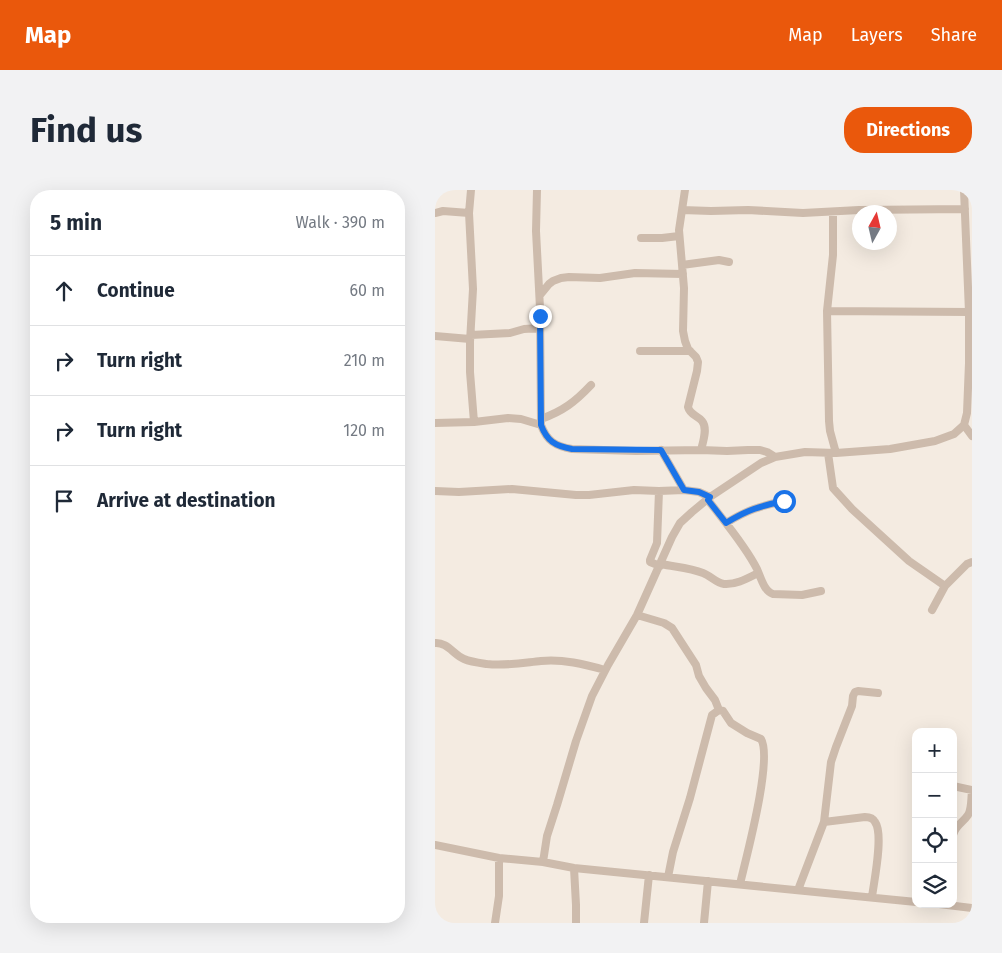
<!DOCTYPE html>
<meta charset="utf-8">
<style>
:root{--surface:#fff;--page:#f2f2f3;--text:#1f2937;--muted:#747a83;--line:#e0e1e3;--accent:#ea580c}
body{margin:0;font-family:"Fira Sans",sans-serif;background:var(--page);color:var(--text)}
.controls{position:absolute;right:15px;bottom:15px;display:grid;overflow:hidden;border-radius:10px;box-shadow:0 5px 20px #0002}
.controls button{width:45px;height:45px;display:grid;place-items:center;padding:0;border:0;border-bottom:1px solid var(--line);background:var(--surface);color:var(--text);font:25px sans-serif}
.compass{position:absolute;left:417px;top:15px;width:45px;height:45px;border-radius:50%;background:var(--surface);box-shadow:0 5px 20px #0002;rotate:8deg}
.stop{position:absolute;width:15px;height:15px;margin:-11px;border:4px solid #1a73e8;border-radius:50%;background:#fff}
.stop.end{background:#1a73e8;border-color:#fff;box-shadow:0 1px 5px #0008}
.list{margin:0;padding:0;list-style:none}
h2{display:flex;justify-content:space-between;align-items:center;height:65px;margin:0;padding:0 20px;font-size:21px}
h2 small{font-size:16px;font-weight:400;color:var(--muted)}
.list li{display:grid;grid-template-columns:32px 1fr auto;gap:15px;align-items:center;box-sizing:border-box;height:70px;padding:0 20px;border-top:1px solid var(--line)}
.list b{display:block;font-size:19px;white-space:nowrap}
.list em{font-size:16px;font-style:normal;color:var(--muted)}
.icon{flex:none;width:28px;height:28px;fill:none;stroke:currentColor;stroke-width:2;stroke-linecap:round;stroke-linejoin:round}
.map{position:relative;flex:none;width:537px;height:733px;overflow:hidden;border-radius:20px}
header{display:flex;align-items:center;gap:30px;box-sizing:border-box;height:70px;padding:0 25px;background:var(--accent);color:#fff}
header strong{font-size:24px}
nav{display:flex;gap:28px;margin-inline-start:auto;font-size:18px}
.intro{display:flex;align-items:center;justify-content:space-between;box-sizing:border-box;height:120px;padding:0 30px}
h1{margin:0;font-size:35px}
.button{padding:12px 22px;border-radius:20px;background:var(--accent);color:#fff;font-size:18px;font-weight:700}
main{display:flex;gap:30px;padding:0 30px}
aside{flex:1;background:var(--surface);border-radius:20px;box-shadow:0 5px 20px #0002}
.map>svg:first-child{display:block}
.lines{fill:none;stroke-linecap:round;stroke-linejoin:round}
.minor{stroke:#cdbbac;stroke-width:8}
.route{stroke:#1a73e8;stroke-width:6}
</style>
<header>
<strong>Map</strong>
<nav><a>Map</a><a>Layers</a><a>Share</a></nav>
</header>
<div class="intro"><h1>Find us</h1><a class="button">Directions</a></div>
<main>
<aside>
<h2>5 min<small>Walk · 390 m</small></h2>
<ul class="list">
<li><svg class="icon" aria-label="ahead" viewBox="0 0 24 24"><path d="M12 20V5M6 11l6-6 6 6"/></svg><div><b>Continue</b></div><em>60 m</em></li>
<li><svg class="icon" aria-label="right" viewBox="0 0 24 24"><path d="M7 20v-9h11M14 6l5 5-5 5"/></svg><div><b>Turn right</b></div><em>210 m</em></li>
<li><svg class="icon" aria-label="right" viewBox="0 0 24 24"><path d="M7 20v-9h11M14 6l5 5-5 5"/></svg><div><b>Turn right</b></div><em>120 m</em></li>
<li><svg class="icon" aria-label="arrive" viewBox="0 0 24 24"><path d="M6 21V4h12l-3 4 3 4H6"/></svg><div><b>Arrive at destination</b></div></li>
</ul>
</aside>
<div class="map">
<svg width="537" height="733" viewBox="0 0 537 733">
<rect width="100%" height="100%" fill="#f4ebe1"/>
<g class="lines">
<path class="minor" d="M36,0L34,23L38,99L35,152V182L39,232
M102,0L101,41L105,118L106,235C112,251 120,256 137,259L201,261L266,260L292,261L313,260H325L332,262L340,267
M250,0L244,40L249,98L248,141L250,151L253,159L261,167L263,172L262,181L253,217C255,225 262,225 267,231C273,238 268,252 266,260
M247,20L276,21L313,20L368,23L424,20L530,19
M398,22V65L392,121L394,231L395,241L401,263
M0,23L8,21L34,23
M206,48H227L244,46
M247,75L284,70L294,72
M105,105L114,94L118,91L126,88L134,87L165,88L200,83L248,84
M392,121L534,122
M36,145L75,143L89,139L105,138
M0,146L35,149
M205,161H255
M106,229C128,221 140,212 156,195
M0,233L39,232L73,228L86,229L106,235
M529,235L537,246
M226,260L249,300
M393,263L398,298L417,319L474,371L510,396
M0,301L24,302L77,299L141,305H154L199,300L224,301L249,300L264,302L275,307
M224,301L222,353L215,370V372L225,376
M273,310C289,331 310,355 322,379C326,388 329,401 338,404L367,405L386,401
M291,333C312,320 325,316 349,311
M226,374C240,377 255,378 268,383C276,386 281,393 289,394C301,395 313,388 323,383
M497,420L510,396L532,374L537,372
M202,425L229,433L237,438L261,475L264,486L271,498L280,510L284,520
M0,453C12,452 19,465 29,469C36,472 45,473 52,474C71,476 87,473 106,471C128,469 149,474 170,480
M518,596L537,600
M389,632L430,627C434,627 438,628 440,632C449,644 439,691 437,707
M518,645C521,634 527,634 533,625C537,619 536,608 537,601
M0,655L64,668L108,672L139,678L481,712
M108,672L112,646L122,615L141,551L157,506L173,475L202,425L237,347L245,333L257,322L275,307L326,273L340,267L370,262L401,263L455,259L500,251L519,244L529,235L532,223L534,173V122L529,0
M139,678L141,715V733
M233,687L238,662L255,608L277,525L284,520L288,521L296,533L312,543L326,549C338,569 311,668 305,694
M363,700L389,632L396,572L401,557L417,516L418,506L420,502L423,501L443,503
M504,714L537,718
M60,733L64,706V668
M209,733L214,685
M269,733L273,691"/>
</g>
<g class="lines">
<path class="route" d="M105,126L106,235C112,251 120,256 137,259L226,260L249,300L264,302L275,307L273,310L291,333C312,320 325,316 349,311"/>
</g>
</svg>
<div class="controls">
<button>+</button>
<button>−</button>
<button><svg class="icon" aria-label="locate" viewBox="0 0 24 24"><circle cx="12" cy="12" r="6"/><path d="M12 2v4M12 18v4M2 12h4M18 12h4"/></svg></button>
<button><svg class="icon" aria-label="layers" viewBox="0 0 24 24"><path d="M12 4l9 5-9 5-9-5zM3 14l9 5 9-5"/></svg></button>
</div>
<svg class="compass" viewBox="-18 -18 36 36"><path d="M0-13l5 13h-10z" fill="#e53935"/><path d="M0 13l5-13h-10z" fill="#747a83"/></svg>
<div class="stop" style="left:349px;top:311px"></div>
<div class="stop end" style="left:105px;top:126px"></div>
</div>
</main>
